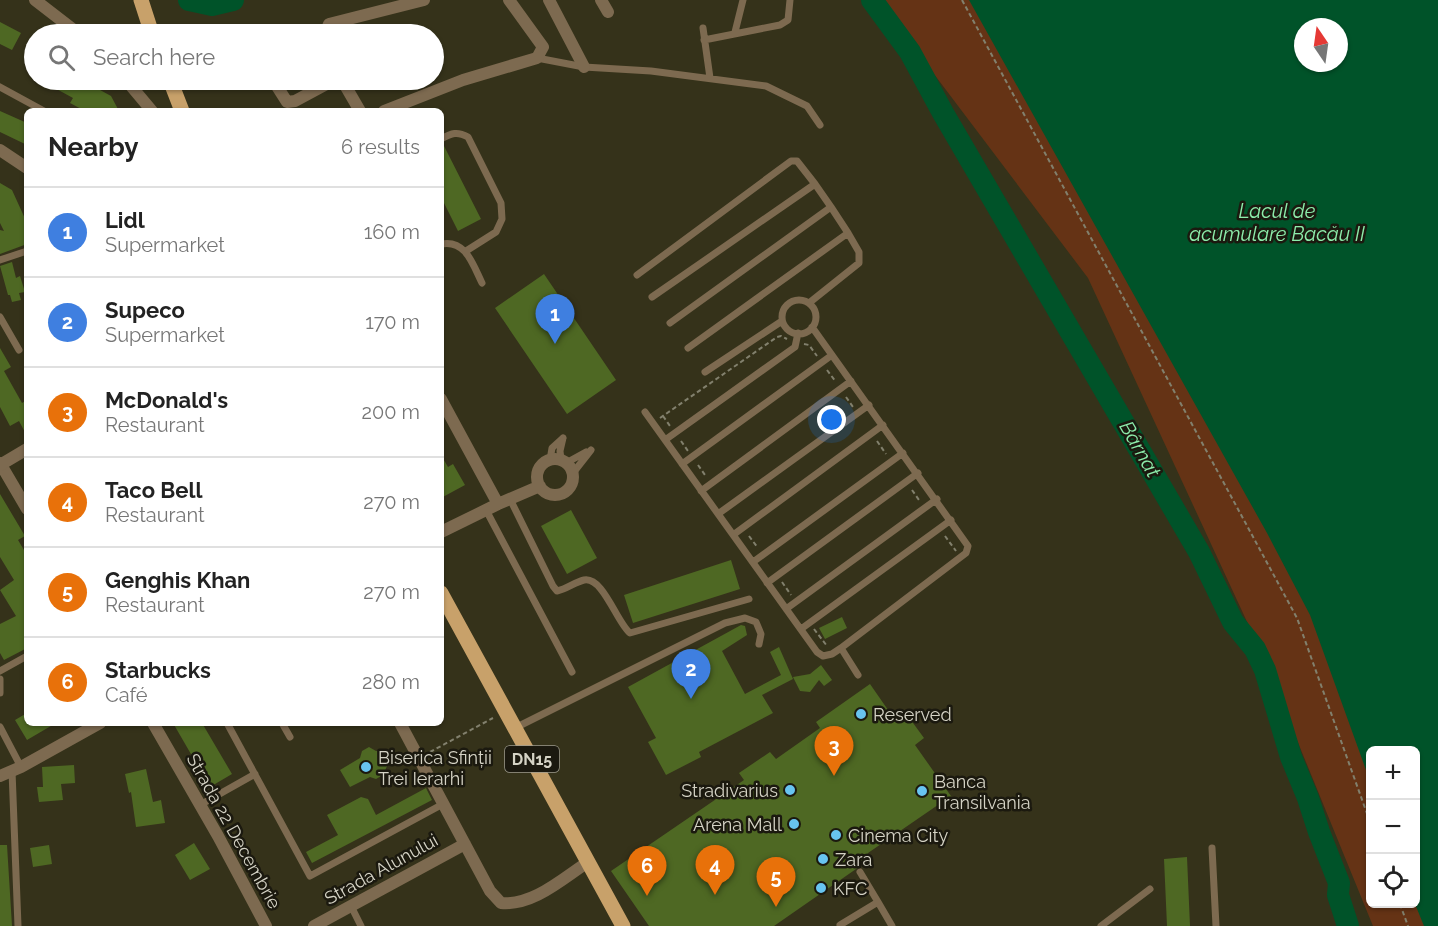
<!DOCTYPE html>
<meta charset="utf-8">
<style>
:root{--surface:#fff;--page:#f6f6f6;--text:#222;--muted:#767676;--line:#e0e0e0;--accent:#426b7f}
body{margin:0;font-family:Raleway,sans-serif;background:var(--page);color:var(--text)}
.controls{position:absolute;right:18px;bottom:18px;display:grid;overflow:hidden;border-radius:9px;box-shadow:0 2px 4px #0004}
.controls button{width:54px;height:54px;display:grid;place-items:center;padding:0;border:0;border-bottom:2px solid var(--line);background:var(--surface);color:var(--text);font:30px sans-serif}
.compass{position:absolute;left:1294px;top:18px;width:54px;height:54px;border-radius:50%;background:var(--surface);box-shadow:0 2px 4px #0004;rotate:347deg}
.you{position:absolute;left:832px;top:420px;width:21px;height:21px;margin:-15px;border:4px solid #fff;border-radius:50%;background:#1a73e8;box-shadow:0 0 0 9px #1a73e833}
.badge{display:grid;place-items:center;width:39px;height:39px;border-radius:50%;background:var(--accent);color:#fff;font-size:20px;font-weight:700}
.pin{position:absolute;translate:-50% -50px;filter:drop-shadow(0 2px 3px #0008)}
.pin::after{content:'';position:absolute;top:32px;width:21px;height:18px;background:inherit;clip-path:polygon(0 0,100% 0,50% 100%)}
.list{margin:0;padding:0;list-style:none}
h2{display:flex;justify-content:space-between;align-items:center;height:78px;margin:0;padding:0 24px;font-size:26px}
h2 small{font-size:20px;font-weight:400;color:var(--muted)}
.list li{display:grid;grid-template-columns:39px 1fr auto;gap:18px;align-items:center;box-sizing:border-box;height:90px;padding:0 24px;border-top:2px solid var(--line)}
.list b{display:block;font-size:22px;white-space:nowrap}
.list p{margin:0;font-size:20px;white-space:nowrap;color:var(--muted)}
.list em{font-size:20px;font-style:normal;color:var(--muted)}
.icon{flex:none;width:33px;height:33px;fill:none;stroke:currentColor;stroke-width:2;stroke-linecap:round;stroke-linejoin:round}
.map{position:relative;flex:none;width:1438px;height:926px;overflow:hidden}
.search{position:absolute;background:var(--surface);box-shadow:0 2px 4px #0004;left:24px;top:24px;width:420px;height:66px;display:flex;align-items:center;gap:15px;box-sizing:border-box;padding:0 21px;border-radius:33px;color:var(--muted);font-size:22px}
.panel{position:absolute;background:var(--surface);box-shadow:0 2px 4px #0004;left:24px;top:108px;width:420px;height:618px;border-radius:9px}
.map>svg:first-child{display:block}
.green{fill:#653315;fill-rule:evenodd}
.water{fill:#005329;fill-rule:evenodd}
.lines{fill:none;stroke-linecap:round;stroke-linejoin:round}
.river{stroke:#005329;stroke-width:22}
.building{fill:#4e6823}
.path{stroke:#82806d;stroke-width:2;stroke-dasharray:4.5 3;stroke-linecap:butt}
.service{stroke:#7d6a50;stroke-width:7}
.minor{stroke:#7d6a50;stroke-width:12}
.tertiary{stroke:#7d6a50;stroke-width:12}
.primary{stroke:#c8a16a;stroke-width:15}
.poi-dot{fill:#68c4f0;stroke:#1b190f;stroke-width:2}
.labels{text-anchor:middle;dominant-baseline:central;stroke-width:5;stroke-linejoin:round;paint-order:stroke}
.shield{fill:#1b190f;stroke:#9d9b8e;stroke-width:1.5}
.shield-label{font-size:16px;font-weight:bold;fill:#d5d3c5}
.poi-label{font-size:18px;fill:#d5d3c5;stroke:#1b190f;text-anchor:start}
.street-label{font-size:18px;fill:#d5d3c5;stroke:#1b190f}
.water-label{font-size:20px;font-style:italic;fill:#8dedab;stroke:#1b190f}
</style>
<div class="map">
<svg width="1438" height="926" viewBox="0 0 1438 926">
<rect width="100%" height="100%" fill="#35321a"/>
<path class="green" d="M878,0H1438V926H1373L1261,652L1088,278ZM1303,27H1339V63H1303ZM1370,750H1416V904H1370Z"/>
<path class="water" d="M969,0H1438V926H1424L1415,904L1416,750H1370V781L1310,615L1267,533ZM1303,27H1339V63H1303Z"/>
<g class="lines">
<path class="river" d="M189,0L212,5L233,0
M872,0L910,52L943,113L1199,552L1233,622L1255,649L1265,670L1291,757L1308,798L1319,832L1339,883L1338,895L1348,926"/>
</g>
<path class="building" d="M0,22L21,33L12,50L0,44Z
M40,80H82L111,96L119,111H85L70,103L73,98Z
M0,111L27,123V145L0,132Z
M443,144L481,219L458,231L441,197V145Z
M0,183L12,190L27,223V244L0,254V230L4,231L0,223Z
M12,262L16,278L20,276L25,292L19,293L21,300L12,302L10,295H8L0,266Z
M544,274L616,380L567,414L495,308Z
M0,348L11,367L4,371L22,403L27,400V436L19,421L10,426L0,407Z
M441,455L448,467L453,464L465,485L441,498Z
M0,494L25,536L18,540L27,555V648L4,660L0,653V624L16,616L0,590L14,580L0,557Z
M571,510L597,558L567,574L541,526Z
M731,560L740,589L633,623L624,595Z
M842,617L847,628L825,639L819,628Z
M741,625L745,626L747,635L722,651L745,694L781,675L770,652L779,647L793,679L762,695L773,713L699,752L701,757L666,775L648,742L656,738L628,687Z
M821,665L832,680L824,686L819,680L810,692L800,691L793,677L810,674Z
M870,684L895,720L905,712L924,738L915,745L951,796L868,853L869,860L774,926H649L611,871L744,780L739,773L770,752L776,759L820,728L816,722Z
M27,713V723H56L27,740L15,720Z
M173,723H202L232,774L210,787Z
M369,747L376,751H382L388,756V764L383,775L376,779L370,777L350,787L340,770L360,758L362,751Z
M74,765L75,783L61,784L63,800L39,802L37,787H43L42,767Z
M146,769L153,802L161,800L165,823L136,827L131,792L129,793L125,774Z
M426,788L432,800L312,863L306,852L338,835L327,815L361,797L368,799L376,815Z
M194,843L210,869L190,880L175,855Z
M0,845H7L12,926H0Z
M49,845L52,864L33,867L30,848Z
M1187,857L1190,926H1167L1164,859Z"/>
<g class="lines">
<path class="path" d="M962,0L1297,618L1370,822
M804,344L809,345L817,356
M827,370L836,382
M846,397L853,407
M663,416L670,426
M660,418L777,337L781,336L787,339
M681,441L688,451
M877,441L886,454
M698,465L705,475
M912,490L919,500
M749,536L758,548
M945,536L956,551
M782,582L791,595
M814,629L827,646
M430,752L493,718
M1400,904L1408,926"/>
<path class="service" d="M703,28L710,78
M735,32L743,0
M704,40L780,25L788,20L790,0
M537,58L584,67L651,71L766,86L807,106L820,125
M0,87L44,111
M441,139C452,133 457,131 468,137L501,203L502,219L496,232L466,251
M441,244C466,239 473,265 482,283
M0,260L27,251
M637,275L791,161H797L815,184L652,297
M782 317a17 17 0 1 1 34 0a17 17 0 1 1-34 0Z
M809,303L859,263V252L848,233
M0,317L19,350
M670,323L831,207L815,184
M812,327L968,546L966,553L841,648
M688,348L848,233L831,207
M705,372L782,321
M645,412L817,652L823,656L832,654L841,648L858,675
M665,440L795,347L798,333
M550,460L552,448L563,438
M561,460L560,451L563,438
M566,463L586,452
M682,464L832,355
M573,473L591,450
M701,491L851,381
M510,499L553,586L557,591C567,589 575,582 584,580C603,576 617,623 630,633L749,599
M486,510L572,672
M718,514L869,405
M733,535L883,425
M753,562L903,453
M767,583L918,473
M786,609L937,499
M801,629L951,520
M0,671L27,656
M0,679V693
M227,723L310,876L443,804
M282,723L290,737
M0,727L21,767
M515,728L725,623L745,618L756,622L761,634L759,644
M12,771L18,926
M200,805L255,774
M1212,848L1216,926
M860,872L878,902
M351,906L361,926
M840,925L878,902L892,926
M1101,926L1150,889"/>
<path class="minor" d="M549,0L584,67
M601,0L608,12
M325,34L329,24L424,0
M273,80L287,102L295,101L334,80
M342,80L360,111
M384,111L463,80L537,58L543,47L509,0
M0,150L27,168
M441,399L498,504L441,532
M537 477a18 18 0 1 1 36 0a18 18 0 1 1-36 0Z
M0,463L27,509
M498,504L540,486
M153,723L218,836L266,926
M400,723L490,891L501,903C533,906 562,879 588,862
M0,776L21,767L100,723
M314,926L465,844"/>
<path class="tertiary" d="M35,0L79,34
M126,80L152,111
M0,465L27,449"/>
<path class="primary" d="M141,0L152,34
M170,80L182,111
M441,593L623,926"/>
</g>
<g class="poi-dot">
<circle cx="861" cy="714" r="6"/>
<circle cx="366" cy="767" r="6"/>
<circle cx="790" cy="790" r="6"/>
<circle cx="922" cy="791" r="6"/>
<circle cx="794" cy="824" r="6"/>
<circle cx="836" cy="835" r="6"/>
<circle cx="823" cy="859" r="6"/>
<circle cx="821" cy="888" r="6"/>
</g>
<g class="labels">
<rect class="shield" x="505" y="746" width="54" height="26" rx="4.5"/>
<g class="shield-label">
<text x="532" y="759">DN15</text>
</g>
<g class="poi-label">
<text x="873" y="714">Reserved</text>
<text x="378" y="757">Biserica Sfinții<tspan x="378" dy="21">Trei Ierarhi</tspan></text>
<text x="934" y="781">Banca<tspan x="934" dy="21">Transilvania</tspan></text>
<text x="778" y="790" text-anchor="end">Stradivarius</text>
<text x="782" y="824" text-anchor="end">Arena Mall</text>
<text x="848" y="835">Cinema City</text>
<text x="835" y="859">Zara</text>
<text x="833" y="888">KFC</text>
</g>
<g class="street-label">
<text transform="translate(234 831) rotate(61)">Strada 22 Decembrie</text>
<text transform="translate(381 869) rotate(-29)">Strada Alunului</text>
</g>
<g class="water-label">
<text x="1277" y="211">Lacul de<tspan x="1277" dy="23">acumulare Bacău II</tspan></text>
<text transform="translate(1140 449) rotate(60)">Bârnat</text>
</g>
</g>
</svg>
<div class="controls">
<button>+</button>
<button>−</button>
<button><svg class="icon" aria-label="locate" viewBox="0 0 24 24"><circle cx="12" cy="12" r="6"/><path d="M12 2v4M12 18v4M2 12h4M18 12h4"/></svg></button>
</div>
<svg class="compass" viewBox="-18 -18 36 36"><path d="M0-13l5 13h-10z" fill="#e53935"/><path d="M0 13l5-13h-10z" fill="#767676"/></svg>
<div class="you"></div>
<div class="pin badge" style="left:555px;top:344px;background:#3f7fe0">1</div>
<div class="pin badge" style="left:691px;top:699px;background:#3f7fe0">2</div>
<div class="pin badge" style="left:834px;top:776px;background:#e8710a">3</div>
<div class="pin badge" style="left:715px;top:895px;background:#e8710a">4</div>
<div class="pin badge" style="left:776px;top:907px;background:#e8710a">5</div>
<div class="pin badge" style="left:647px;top:896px;background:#e8710a">6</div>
<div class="search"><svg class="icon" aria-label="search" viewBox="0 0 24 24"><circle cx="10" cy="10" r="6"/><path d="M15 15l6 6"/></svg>Search here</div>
<section class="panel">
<h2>Nearby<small>6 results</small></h2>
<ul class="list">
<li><span class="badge" style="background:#3f7fe0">1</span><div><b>Lidl</b><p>Supermarket</p></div><em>160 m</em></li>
<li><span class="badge" style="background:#3f7fe0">2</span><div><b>Supeco</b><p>Supermarket</p></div><em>170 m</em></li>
<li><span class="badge" style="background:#e8710a">3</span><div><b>McDonald's</b><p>Restaurant</p></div><em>200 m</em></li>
<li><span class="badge" style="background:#e8710a">4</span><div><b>Taco Bell</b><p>Restaurant</p></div><em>270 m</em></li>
<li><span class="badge" style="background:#e8710a">5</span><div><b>Genghis Khan</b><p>Restaurant</p></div><em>270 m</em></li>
<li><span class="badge" style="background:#e8710a">6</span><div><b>Starbucks</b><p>Café</p></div><em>280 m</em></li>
</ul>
</section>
</div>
